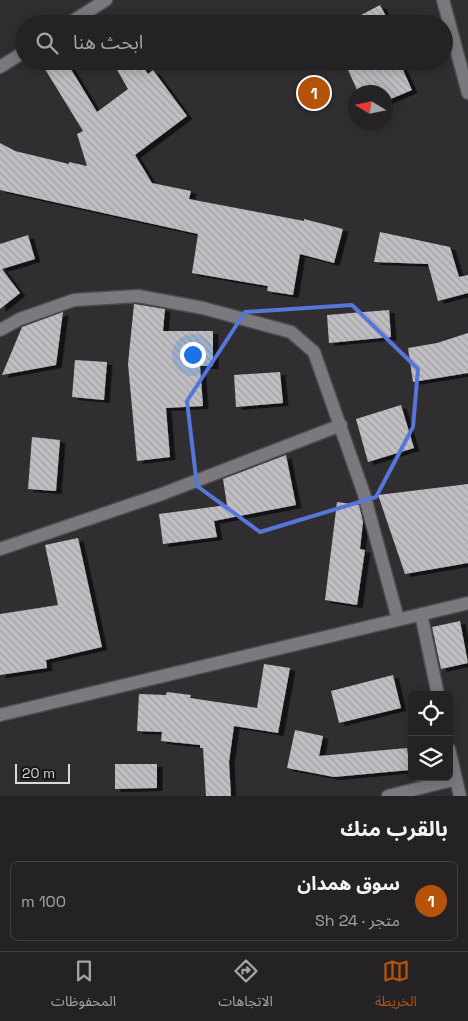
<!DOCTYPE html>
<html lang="ar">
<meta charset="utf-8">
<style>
:root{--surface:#242225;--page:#2c2a2d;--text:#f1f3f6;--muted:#a3a4a7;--line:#413f42;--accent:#b45309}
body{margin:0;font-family:"Space Grotesk","Noto Sans Arabic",sans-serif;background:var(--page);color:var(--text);direction:rtl}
.controls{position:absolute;right:15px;bottom:15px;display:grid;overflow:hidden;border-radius:8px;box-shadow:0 2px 12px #0003}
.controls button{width:45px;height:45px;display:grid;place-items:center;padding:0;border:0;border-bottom:1px solid var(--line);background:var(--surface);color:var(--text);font:25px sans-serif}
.compass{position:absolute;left:348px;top:85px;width:45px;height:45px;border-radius:50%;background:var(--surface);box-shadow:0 2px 12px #0003;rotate:280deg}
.scale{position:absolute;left:15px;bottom:12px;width:55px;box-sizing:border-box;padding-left:5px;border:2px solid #d9d8da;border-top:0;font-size:14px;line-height:18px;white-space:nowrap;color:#d9d8da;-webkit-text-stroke:4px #171718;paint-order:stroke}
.you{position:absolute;left:192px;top:354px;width:18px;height:18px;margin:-12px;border:4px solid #fff;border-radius:50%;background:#1a73e8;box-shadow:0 0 0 8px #1a73e833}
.badge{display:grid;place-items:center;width:32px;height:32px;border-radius:50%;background:var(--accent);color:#fff;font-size:16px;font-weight:700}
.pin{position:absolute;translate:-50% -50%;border:2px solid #fff;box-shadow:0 1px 5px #0006}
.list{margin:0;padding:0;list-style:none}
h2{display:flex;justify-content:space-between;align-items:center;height:65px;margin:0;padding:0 20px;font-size:21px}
h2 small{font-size:16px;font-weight:400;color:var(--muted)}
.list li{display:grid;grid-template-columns:32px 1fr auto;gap:15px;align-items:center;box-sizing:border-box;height:80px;margin:0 10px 10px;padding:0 10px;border:1px solid var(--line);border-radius:8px}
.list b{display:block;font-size:19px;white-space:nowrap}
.list p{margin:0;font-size:16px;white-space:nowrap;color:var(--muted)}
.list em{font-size:16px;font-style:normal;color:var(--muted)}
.icon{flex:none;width:28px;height:28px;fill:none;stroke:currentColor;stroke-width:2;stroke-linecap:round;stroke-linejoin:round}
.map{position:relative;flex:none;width:468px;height:796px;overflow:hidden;direction:ltr}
.search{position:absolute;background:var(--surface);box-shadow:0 2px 12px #0003;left:15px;right:15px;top:15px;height:55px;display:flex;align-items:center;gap:12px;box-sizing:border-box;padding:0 18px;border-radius:28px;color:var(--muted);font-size:19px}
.sheet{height:155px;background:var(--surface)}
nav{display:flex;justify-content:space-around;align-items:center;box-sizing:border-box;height:70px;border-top:1px solid var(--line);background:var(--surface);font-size:14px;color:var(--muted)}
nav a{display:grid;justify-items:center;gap:2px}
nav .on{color:var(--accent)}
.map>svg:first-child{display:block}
.building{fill:url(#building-back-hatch);filter:url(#shadow)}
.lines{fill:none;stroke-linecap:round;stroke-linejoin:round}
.minor-casing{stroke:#4e4c4f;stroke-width:15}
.tertiary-casing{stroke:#4e4c4f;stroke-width:15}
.minor{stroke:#7b797d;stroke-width:12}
.tertiary{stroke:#7b797d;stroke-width:12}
.marked{fill:none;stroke:#5577d9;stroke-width:4;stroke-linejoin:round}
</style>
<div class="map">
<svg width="468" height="796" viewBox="0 0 468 796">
<defs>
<pattern id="building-back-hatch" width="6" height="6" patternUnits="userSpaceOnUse" patternTransform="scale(1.25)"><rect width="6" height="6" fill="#c0bec2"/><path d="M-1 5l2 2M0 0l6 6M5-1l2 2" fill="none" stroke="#a09fa2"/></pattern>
<filter id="shadow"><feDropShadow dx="5.5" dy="3" stdDeviation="0" flood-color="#0009"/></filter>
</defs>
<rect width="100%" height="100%" fill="#302e31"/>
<path class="building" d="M380,5L390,24H344Z
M40,61H66L97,112L128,89L112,61H140L148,74L153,70L187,116L135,155L152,183L191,191L189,199L304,221V219L343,229L334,263L300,254L293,295L267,291L268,286L192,273L198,234L0,190V143L15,151L69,164V162L87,166L77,134L83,131Z
M367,61H399L412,90L386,101V92H358L348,70Z
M380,232L450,247L459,277L468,275V293L438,301L428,264L374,262Z
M28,235L35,259L2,269L20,293L0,309V244Z
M134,304L165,309L163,331H213V366H200L203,406L166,408L170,457L137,461L128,364Z
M389,310L391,337L329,343L327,315Z
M63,312L56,365L2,375L22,327Z
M468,333V373L413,382L408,348L437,343Z
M75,360L107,362L104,400L72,397Z
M280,372L283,403L236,407L234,375Z
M401,405L414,448L368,462L356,419Z
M32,437L60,440L56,491L28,489Z
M286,455L296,505L214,521L217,537L163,544L159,514L227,505L223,479Z
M468,484V563L405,574L378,495Z
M337,502L359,505L363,522L360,549L365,550L357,605L325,600Z
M78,538L102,647L46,660L47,668L0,675V614L58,605L45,545Z
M460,621L468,663L441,669L432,627Z
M264,664L290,668L278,733L234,726L229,762L231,796H206L203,748H200V745L161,741L162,732L137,731L139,694L166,695L167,692L191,695L190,698L257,708Z
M393,675L401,708L339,723L331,691Z
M295,730L323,736L319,756L407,748L410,770L334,777L287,768Z
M115,764H157V788L115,789Z"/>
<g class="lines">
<g class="minor-casing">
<path id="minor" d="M68,24L106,0
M0,67L24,52
M0,330L20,319L74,300L138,296L203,308L291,332L314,352L364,494L398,619
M0,549L162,494L341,425
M421,614L438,695
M0,715L468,603
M449,749L460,796
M388,796L456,779"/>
</g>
<g class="tertiary-casing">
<path id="tertiary" d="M443,0L468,93"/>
</g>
<use href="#minor" class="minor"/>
<use href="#tertiary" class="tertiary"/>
</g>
<path class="marked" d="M352,305L418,369L413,427L376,497L260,532L197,486L187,401L245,312Z"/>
</svg>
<div class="controls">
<button><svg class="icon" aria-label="locate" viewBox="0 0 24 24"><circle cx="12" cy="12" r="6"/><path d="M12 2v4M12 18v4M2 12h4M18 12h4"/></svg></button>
<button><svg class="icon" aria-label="layers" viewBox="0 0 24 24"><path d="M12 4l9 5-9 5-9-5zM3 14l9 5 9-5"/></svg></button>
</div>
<svg class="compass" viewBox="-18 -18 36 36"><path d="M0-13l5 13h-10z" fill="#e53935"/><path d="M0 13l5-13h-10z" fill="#a3a4a7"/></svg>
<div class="scale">20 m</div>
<div class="you"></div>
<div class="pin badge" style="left:314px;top:93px">1</div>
<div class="search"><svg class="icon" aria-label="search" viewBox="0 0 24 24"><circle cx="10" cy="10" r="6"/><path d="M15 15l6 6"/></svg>ابحث هنا</div>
</div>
<section class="sheet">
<h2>بالقرب منك<small></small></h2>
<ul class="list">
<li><span class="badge">1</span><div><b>سوق همدان</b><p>متجر · Sh 24</p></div><em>100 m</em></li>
</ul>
</section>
<nav>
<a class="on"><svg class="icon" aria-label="map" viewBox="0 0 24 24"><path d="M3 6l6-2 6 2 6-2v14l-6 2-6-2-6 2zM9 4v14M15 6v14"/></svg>الخريطة</a>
<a><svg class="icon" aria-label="directions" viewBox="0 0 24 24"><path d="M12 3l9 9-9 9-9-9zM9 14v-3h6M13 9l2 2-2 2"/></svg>الاتجاهات</a>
<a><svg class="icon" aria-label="saved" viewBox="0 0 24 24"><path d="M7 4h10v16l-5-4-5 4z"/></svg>المحفوظات</a>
</nav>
